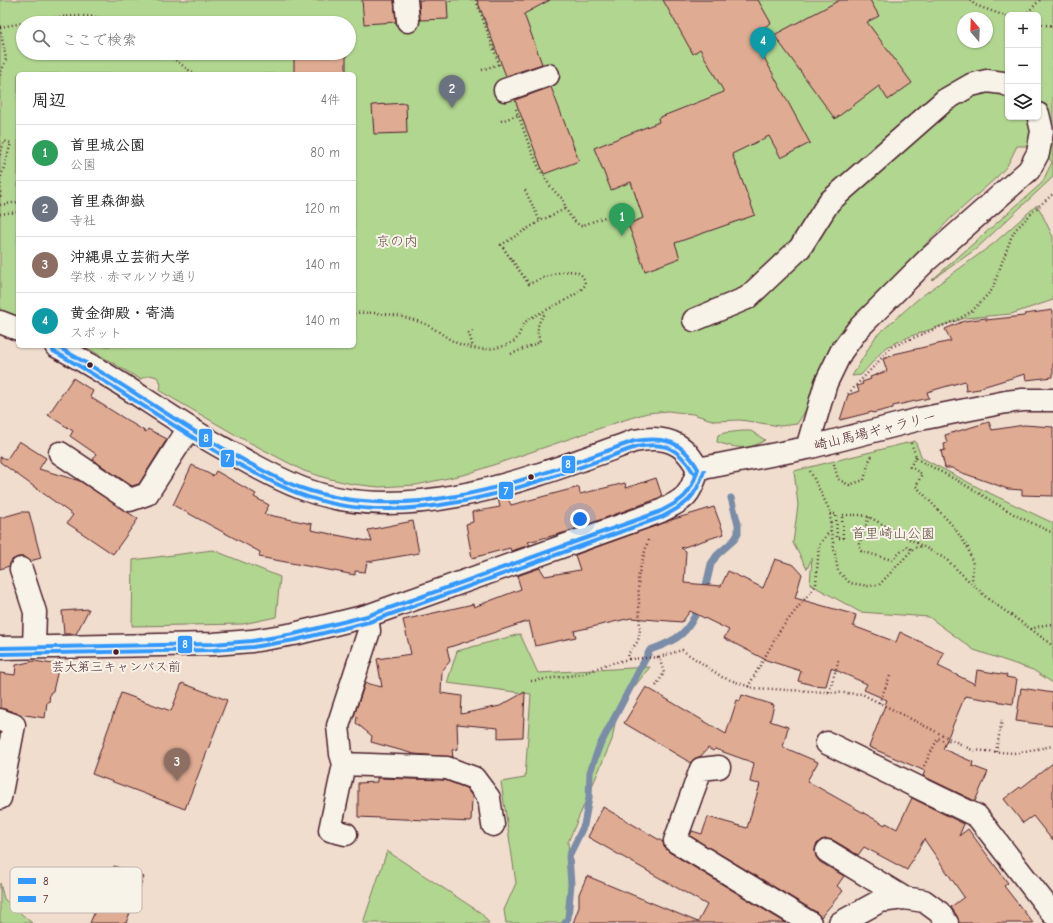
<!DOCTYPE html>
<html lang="ja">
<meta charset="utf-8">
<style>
:root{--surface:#fff;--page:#f6f6f6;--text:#222;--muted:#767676;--line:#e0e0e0;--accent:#2563eb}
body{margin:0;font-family:"Comic Neue","Klee One",sans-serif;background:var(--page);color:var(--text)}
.controls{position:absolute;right:12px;top:12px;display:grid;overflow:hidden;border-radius:6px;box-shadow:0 1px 3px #0004}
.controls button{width:36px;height:36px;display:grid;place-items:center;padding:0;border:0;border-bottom:1px solid var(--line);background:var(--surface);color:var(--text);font:20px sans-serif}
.compass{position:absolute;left:957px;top:12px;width:36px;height:36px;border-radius:50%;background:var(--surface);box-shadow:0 1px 3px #0004;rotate:341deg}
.you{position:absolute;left:580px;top:519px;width:14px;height:14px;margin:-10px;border:3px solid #fff;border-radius:50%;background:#1a73e8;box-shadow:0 0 0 6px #1a73e833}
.badge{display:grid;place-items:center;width:26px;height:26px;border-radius:50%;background:var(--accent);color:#fff;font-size:13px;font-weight:700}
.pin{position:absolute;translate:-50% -33px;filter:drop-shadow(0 1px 2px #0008)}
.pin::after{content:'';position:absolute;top:21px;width:14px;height:12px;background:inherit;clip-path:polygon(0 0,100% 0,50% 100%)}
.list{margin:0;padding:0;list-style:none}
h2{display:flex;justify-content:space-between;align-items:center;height:52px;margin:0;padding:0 16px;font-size:17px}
h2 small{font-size:13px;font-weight:400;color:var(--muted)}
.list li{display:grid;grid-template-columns:26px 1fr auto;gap:12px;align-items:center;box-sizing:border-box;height:56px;padding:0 16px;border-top:1px solid var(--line)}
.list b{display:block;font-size:15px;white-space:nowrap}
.list p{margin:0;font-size:13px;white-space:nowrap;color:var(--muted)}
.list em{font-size:13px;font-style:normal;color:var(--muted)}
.icon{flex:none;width:22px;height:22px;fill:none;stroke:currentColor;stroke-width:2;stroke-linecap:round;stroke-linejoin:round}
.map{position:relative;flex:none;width:1053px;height:923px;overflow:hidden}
.search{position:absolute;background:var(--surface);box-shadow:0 1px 3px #0004;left:16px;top:16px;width:340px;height:44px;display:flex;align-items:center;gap:10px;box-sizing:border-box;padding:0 14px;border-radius:22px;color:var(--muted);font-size:15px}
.panel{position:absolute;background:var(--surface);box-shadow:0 1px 3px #0004;left:16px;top:72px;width:340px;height:276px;border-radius:6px}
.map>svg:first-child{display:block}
.green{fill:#b1d690;stroke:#7e7a5e;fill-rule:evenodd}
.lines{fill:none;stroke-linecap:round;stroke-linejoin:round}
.stream{stroke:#7a8ca7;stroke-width:7}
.building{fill:#dfab92;stroke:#4a1f2b}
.minor-casing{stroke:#4a1f2b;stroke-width:25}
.path{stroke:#4a1f2b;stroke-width:2.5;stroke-dasharray:1 3;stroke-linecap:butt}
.minor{stroke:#f7f3e8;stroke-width:22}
.bus-1-casing{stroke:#f7f3e8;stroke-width:7}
.bus-2-casing{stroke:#f7f3e8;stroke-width:7}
.bus-1{stroke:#39f;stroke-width:4}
.bus-2{stroke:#39f;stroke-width:4}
.bus-dot{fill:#4a1f2b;stroke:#f7f3e8;stroke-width:1.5}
.labels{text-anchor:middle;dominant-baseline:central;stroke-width:4;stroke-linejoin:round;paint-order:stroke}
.bus-label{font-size:13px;fill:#4a1f2b;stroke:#f7f3e8}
.park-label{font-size:14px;fill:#644d44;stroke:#f7f3e8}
.street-label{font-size:14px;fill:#4a1f2b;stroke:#f7f3e8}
.key{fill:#f7f3e8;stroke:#c3b3af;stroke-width:1}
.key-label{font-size:11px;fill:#4a1f2b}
.line-badge{stroke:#f7f3e8;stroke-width:1.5}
.badge-label{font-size:11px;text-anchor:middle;font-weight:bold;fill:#fff}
</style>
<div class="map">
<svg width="1053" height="923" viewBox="0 0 1053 923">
<rect width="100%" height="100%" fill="#f0ddce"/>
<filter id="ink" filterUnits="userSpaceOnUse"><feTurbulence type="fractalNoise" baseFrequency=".025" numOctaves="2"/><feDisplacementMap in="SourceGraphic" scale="8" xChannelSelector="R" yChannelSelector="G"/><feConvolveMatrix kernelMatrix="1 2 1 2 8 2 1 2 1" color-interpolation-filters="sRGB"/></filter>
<g filter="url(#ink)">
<path class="green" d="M0,0H1053V177L976,249L932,280L1042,183L1052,162L1046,155L1047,146H1017L1007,166L997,177L951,218L862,310L841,336L820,371L806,410L797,424L780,426L740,420L715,421L693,414L668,411L647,413L621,421L467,474L416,485L379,487L352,484L326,478L304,471L241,438L160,391L161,384L157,377L150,375L140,379L84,346H354V74H18V317L0,310ZM1008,15H1038V117H1008ZM963,18H987V42H963ZM23,23H349V53H23Z
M1037,205L1041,212L1053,237V300L1011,314L965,318L911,336L886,347L861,375L852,376L876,336L918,299L993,244Z
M742,431H751L765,440C748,451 735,448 717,442L718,435L724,433Z
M915,441L922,458L983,490L1053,523V683L1033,670L974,650L929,617L860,612L810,584L812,558L807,569L793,543L798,505L794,471Z
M213,550L280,577L276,617L243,624L132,626L133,560Z
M520,634L538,673L650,667L618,707L612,740L568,842L572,899L563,923H506L504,910L516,883L501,782L525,778L531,694L447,683L457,651Z
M387,851L481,913L489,923H363Z
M0,883L4,899L32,923H0Z"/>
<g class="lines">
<path class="stream" d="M704,594L711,564L717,555L734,540L738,534V524L731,498
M565,923L568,918L571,884L569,856L584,825L589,798L590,772L599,747L650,650C679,640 688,633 700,605"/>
</g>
<path class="building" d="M362,0H394L396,22L364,24Z
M419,0H447L448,19L420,20Z
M477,0H550L524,14L542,64L506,76Z
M663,0H758L771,23L752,35L810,143L781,158L769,136L732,154L755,215L675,243L680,258L645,271L628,224L643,218L631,182L611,190L594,148L659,122L658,118L724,92L700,49L693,54Z
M840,0H870L879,16L867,22L912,83L888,100L879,86L835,119L774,35Z
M294,53H346V74H294Z
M551,87L579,161L544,174L515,100Z
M406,103L407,133L374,134L372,105Z
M1053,310V377L1026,380L1025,374L982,387L980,389L966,391L965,381L927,392L929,398L893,406V408L873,413L872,412L840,420L848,395L859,391L857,386L863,384L862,382L871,379L870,377L887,371L883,359L894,355V354L951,341L945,329L964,321L986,318V320L1024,316L1025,314Z
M73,378L93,391L90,397L146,432L148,429L167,439L139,484L132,486L93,460L96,454L70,436L73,431L48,415Z
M989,422L992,430L1024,425L1053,427V496L1022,495V490L1008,489L957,471L952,468H945L941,451L945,450L944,444L947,443L945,435Z
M19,441L46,458L39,469L80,481L138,519L113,554L67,523L73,515L0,462V457L7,459Z
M192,465L213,476L216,471L256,494L254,497L269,505L264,514L312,524L311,530L372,542L368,530L413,521L419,553L367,562L365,572L355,571V575L259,557L260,552L173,505Z
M656,478L662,496L654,500L567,532L528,542L530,545L511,551L510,548L472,558L466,524L473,522L472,512L500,507L498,499L507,497L511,505L579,487L580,494L625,483L626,488Z
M714,507L724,534L681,548L686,551L684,583L721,586L728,571L763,588L775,559L794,565L802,574L795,598L856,615L853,626L896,642L900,632L944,653L938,666L975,684L977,670L1007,675L1006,677L1017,679L1013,704L965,696L943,749L973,762L972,766L988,772L975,801L923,776L925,771L869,747L887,700L864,690L867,684L831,668L826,686L812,685L798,681L801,671L766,660L724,638L729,630L690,611L682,622L631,618L574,631L576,637L535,646L529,621L447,648L450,661L442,671L441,693L462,696L461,714L500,706L525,692L523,737L498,738V728L457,724L458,749L452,750L453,757L414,754L371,742L372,736L356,723L357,717L354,716L365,683L382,687L377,659L411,654L403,620L473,604L474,607L521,589L517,576L540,568L545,576L580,570L575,555L671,520Z
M21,512H29L41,558L30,561L24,557H18L12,560L9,566L0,569V518Z
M89,609L76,634H64L62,611Z
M34,661L59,665L53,691L50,693L49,702H47L45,718L19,714L0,708V673L15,675L16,665Z
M182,683L227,700L185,809L92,774L121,693L171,711Z
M646,687L726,734L737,700L740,701L742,695L774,705L770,721L788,727L783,747L818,762L807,781L885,825L886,823L897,829L912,798L964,824L959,836L968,829L1008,883L1004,886L1033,923H959L957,916L951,907L964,897L924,839L907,870L864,847L858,855L833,840L827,839L821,840L816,845L815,850L816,857L820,862L844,876L837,886L843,891L821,917L816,912L690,836L692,831L702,834L708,817L747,828L760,784L750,782L754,763L715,749L713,751L708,748L701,756L694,759L691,763L624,723Z
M1021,688L1053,693V726L1016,721Z
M1053,763V841L1033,816L1023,823L1004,799L1020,787L1021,788Z
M377,778L445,780L466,788L472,796L471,822L358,817V783L377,782Z
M603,807L663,842L664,847L669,852L786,923H573L579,907V894L587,876L698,922L707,905L588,837Z
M114,866L144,877L126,923H90Z"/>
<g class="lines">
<g class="minor-casing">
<path id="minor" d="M406,0L408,21
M505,90L548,75
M694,320L747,298L800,248L829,202L945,100L971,85L987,81L1003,83L1008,85
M0,322L18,329
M56,346C111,374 161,412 214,443C242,459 271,476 301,488C406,529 534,477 634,441C651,438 669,437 683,449C689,454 694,462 698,469
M807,448L826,383L841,352L858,329L926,261L1029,170L1038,153L1042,131L1038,114
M60,453L130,500L147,494L189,428
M698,469L807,448L920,419L1006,402L1023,400H1053
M21,569L35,612L34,647
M367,616L369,631L338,726L341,754L344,764L447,768L474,778L489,798L493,825
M0,648L213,644L252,641L294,634L367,616L659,512C685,499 690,497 698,469
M0,720L14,725L0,798
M827,743L977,816L1053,914
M344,764L330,830L346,834
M719,767L701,769L675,841L810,923
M827,851L904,898
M840,923L880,901L904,898L924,901L939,912L947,923"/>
</g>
<path class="path" d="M476,0L500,67
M970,0L975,5L1008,17
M450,2V0
M1025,15L1040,0
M1038,24L1053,26
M0,27C39,21 81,8 119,23
M0,28L6,59L0,75
M166,53L194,74
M482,70L499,64
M516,109C527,138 539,181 563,199C566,211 571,220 581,226L605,217
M501,121L518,115
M0,155L4,141L11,143L1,177L0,199
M525,190L540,221
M0,205L18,202
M0,214L18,212
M354,313C378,312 397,314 420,322C432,326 441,334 451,340C470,351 494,352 513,342C521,337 520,325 528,320C542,310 576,299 585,285C584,258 542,278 529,284L501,245L540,221L565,209
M473,331L469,333L473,348
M511,354L540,342C536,327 537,324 546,312
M848,394L879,361L891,347L959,319L972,311L992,290L1011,238L1015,230L1039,206L1053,194
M911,443L917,459L960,482L1017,516L1053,533
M916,456L910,467L922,474L916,486L953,526L968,548L973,564L972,583
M834,464L838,479L849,485L864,480L869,461L873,454
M810,471L830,511L831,531L838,571L850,583L868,586L879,585L914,548L922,546
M830,514H836L837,538H843L842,515H862L869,517L946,559L988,599L1031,629L1044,625L1053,624
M869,517L859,544L861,551L892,560L906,547H908L912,550
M648,540L638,577L640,630L638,641L628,654L629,659L659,657
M1031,629L1053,646
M531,681L583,674L605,665L629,659
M656,686L664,673L659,657L682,650L722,677L753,688L862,694L972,750L1014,753L1053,746
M748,687L780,630L816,585L819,545L830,531
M829,692L839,659
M879,703L890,676
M996,752L1002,720
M924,766L938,738L947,743L950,738"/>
<use href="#minor" class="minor"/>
<g class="bus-1-casing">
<path id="bus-1" d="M56,346C116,378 171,419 231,453C253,465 277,480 301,488C413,527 529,479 634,441C665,436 682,441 698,469
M0,648L213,644L252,641L294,634L367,616L659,512C683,500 690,496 698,469"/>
</g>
<g class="bus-2-casing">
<path id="bus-2" d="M53,351C114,384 169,425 229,459C251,471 274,484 297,493C406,536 533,484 636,447C664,442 678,447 693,472
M0,654L213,650L253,647L295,640L369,622L662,517C687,504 695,499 704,471"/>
</g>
<use href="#bus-1" class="bus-1"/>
<use href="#bus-2" class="bus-2"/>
</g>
</g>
<g class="bus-dot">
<circle cx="90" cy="365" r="3.5"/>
<circle cx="531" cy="477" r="3.5"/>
<circle cx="116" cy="652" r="3.5"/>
</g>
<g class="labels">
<g class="bus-label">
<text x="116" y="666">芸大第三キャンパス前</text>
</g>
<g class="park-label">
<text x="397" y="241">京の内</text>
<text x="893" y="533">首里崎山公園</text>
</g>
<g class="street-label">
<text transform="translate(875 431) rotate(-14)">崎山馬場ギャラリー</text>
</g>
</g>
<rect x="10" y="867" width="132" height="46" rx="6" class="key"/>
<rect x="18" y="878" width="18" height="6" fill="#39f"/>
<rect x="18" y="896" width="18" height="6" fill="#39f"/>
<g class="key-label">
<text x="43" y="885">8</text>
<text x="43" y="903">7</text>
</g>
<g class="line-badge">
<rect x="198" y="428" width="15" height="20" rx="4" fill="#39f"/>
<rect x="220" y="449" width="15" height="19" rx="4" fill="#39f"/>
<rect x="561" y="455" width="15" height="19" rx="4" fill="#39f"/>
<rect x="498" y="481" width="16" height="19" rx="4" fill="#39f"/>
<rect x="177" y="635" width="16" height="19" rx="4" fill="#39f"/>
</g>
<g class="badge-label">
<text x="206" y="442">8</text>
<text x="228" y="462">7</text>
<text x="568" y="468">8</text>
<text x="506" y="495">7</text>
<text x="185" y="648">8</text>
</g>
</svg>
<div class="controls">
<button>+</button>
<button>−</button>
<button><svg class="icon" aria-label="layers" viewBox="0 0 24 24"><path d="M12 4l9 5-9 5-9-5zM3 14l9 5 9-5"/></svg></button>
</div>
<svg class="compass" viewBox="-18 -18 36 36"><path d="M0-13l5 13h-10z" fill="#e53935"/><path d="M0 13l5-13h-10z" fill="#767676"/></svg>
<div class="you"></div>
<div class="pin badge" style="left:622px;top:236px;background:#2e9e5b">1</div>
<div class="pin badge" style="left:452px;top:108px;background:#6b7280">2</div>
<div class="pin badge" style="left:177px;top:781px;background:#8d6e63">3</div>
<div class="pin badge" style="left:763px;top:60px;background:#0f9aa8">4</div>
<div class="search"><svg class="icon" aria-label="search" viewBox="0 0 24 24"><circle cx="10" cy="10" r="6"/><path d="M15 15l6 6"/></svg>ここで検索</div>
<section class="panel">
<h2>周辺<small>4件</small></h2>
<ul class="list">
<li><span class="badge" style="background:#2e9e5b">1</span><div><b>首里城公園</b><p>公園</p></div><em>80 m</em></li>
<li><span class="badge" style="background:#6b7280">2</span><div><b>首里森御嶽</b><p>寺社</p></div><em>120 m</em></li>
<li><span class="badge" style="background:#8d6e63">3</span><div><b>沖縄県立芸術大学</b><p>学校 · 赤マルソウ通り</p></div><em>140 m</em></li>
<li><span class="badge" style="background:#0f9aa8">4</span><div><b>黄金御殿・寄満</b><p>スポット</p></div><em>140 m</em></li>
</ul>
</section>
</div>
